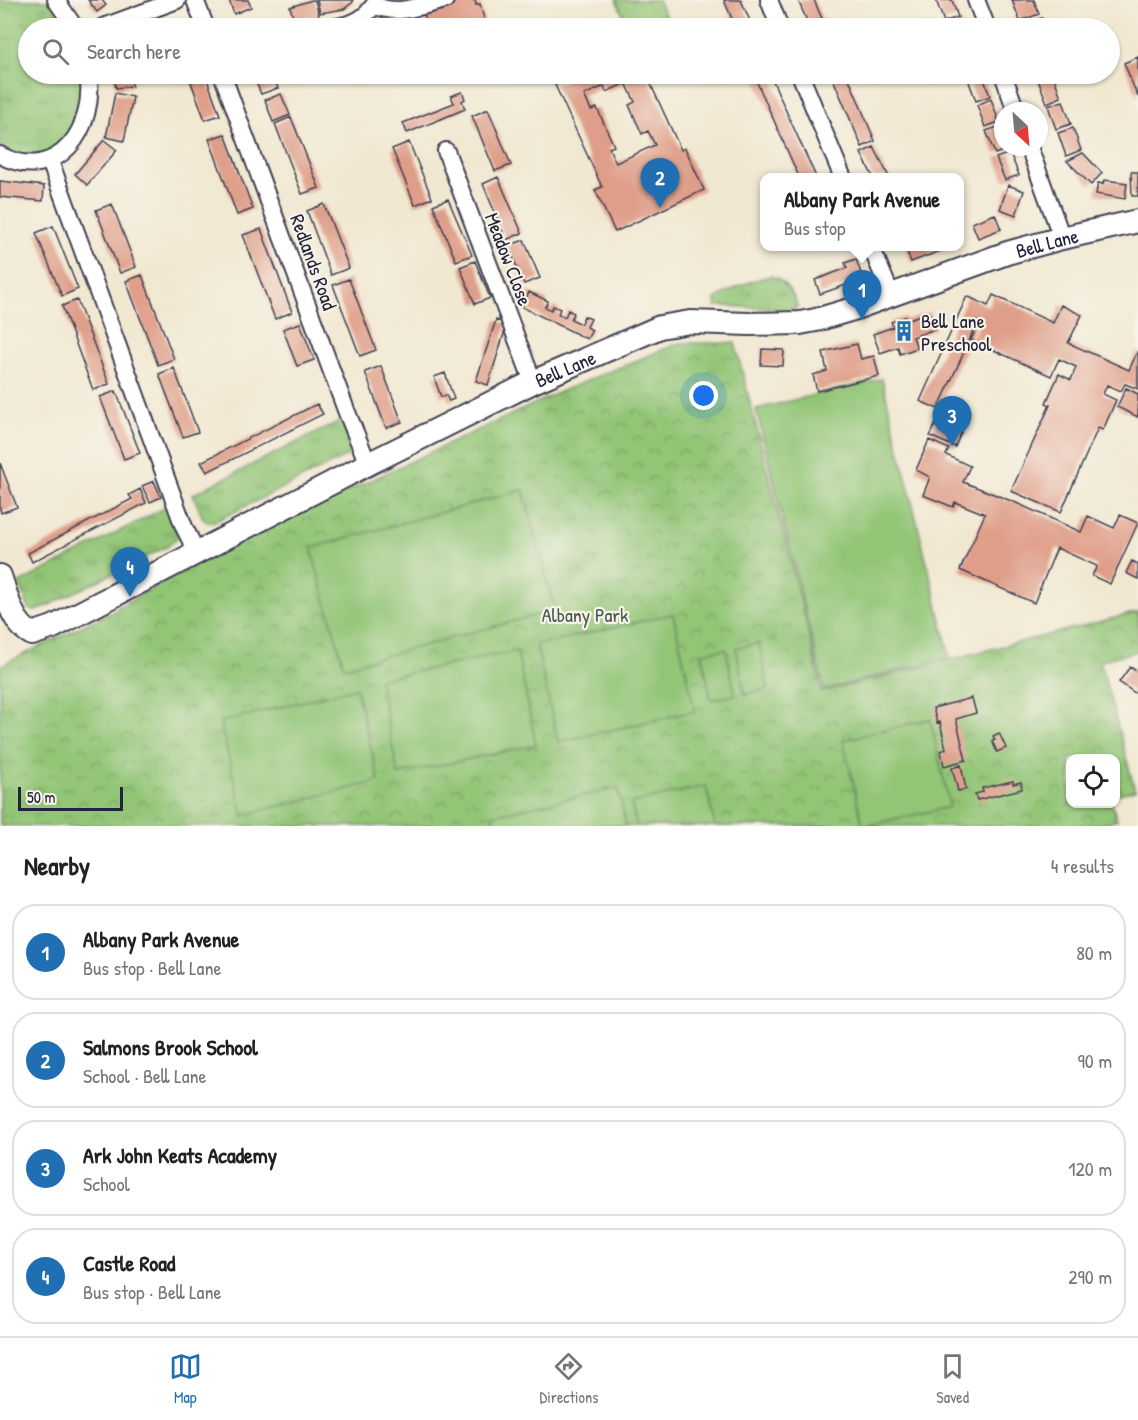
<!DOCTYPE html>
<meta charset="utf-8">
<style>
:root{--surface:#fff;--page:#f6f6f6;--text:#222;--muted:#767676;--line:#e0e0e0;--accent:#1f6fb2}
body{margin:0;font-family:"Patrick Hand",sans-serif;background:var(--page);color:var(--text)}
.controls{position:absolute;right:18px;bottom:18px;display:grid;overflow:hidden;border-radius:12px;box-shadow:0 2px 4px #0004}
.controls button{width:54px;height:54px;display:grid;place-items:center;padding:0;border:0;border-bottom:2px solid var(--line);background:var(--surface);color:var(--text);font:30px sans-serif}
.compass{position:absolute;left:994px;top:102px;width:54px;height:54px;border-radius:50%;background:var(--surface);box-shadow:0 2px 4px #0004;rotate:154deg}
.scale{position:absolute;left:18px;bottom:15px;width:105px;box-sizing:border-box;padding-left:6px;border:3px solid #22223b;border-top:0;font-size:16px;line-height:21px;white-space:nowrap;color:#22223b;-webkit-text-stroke:4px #f7f3e8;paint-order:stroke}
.you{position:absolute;left:704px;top:396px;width:21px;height:21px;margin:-15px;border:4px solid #fff;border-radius:50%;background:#1a73e8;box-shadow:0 0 0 9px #1a73e833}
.badge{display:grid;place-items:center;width:39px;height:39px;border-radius:50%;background:var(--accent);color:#fff;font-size:20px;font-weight:700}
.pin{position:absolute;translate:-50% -50px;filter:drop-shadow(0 2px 3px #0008)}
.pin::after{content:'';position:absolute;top:32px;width:21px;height:18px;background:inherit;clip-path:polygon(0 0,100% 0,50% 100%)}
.popup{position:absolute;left:760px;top:173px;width:204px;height:78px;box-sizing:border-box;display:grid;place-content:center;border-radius:12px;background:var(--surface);filter:drop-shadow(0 2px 4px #0005);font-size:20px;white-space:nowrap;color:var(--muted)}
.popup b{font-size:22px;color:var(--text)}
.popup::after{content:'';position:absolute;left:50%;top:100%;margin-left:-12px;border:12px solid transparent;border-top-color:var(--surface)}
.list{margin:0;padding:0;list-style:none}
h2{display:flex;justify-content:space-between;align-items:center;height:78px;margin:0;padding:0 24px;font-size:26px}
h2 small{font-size:20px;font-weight:400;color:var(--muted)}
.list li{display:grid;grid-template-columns:39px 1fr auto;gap:18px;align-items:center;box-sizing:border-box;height:96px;margin:0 12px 12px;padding:0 12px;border:2px solid var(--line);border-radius:24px}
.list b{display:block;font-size:22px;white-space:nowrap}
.list p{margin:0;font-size:20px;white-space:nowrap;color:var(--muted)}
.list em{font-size:20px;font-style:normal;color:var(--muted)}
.icon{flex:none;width:33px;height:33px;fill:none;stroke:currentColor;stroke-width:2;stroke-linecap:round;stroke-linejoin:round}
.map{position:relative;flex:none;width:1138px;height:826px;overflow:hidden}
.search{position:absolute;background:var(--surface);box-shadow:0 2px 4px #0004;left:18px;right:18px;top:18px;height:66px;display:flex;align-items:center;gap:15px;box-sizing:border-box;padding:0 21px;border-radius:33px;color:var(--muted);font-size:22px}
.sheet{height:510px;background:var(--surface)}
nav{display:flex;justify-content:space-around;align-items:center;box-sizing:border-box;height:84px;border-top:2px solid var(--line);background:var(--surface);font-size:16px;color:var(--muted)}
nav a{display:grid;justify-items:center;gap:3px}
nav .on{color:var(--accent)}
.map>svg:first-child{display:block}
.grass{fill:url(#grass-tufts);stroke:#5a7458;stroke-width:1.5}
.park{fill:url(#park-crowns);stroke:#5a7458;stroke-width:1.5}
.pitch{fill:#92c576;stroke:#5a7458;stroke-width:1.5}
.building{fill:#df9e89;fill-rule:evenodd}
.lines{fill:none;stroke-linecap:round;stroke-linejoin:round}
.street-casing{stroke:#414052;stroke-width:20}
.secondary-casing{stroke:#414052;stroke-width:26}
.street{stroke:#fff;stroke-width:16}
.secondary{stroke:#fff;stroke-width:22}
.labels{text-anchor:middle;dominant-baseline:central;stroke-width:4.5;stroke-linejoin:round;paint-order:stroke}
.street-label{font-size:20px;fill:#22223b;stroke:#f7f3e8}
.poi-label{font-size:20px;fill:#22223b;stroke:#f7f3e8;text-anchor:start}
.park-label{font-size:20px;fill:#495b50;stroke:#f7f3e8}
</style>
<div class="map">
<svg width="1138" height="826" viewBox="0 0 1138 826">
<defs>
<pattern id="grass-tufts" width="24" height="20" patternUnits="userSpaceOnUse" patternTransform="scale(1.5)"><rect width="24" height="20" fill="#92c576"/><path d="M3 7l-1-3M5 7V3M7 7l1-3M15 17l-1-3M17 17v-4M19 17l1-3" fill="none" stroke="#77a062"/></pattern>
<pattern id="park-crowns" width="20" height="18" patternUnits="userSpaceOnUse" patternTransform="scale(1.5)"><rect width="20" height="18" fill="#92c576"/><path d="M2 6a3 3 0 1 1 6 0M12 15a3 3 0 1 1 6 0" fill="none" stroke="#77a062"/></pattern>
</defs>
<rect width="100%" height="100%" fill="#f7f3e8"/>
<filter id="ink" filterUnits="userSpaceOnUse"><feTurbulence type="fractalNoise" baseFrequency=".0167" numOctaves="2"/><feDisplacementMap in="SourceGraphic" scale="12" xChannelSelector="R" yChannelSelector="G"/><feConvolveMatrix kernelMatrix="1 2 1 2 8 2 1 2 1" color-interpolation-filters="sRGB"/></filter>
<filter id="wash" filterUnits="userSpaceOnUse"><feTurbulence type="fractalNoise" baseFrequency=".008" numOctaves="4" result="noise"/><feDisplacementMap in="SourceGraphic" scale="24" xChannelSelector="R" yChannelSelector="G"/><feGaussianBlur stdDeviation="1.35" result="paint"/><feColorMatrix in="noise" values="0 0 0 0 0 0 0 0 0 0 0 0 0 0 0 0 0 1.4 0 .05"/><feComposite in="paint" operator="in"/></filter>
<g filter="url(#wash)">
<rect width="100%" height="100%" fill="#f1e8d1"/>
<path class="grass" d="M0,0H49L68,28H28V74H83L84,98L69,137L48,155L23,156L0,148Z
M771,276C785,280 793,294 798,307L792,310L725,306H716L715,299C733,289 750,280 771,276Z
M344,419L354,444L351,454L216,521L207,522L203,519L193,494Z
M168,506L177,531V538L168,546L39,610L34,611L29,609L19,583Z"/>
<path class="park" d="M679,343H735L806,622L822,692L1138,612V651L1100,661L1135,790L1116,795V758H1070V804H1112L1117,820L1095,826H0V666L105,615L208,556L562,391Z"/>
<path class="pitch" d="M616,0H658L669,23L656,28H629Z
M882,379L950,657L824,690L756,409Z
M523,490L555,610L344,667L311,548Z
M673,614L695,711L558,742L536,645Z
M759,643L768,689L745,694L736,648Z
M726,649L735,695L711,700L702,653Z
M517,651L536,745L398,774L379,679Z
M356,688L379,781L243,815L220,722Z
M930,719L950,807L863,826L843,740Z
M706,786L715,826H637L631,803Z
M618,788L626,826H495L493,815Z"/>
<g id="blocks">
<path class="building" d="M88,0H102L106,5L97,12Z
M229,0H248L251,7L234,14Z
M312,0H315L319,16L295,23L290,7Z
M317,0H353V2L344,9L320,13Z
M460,0H475L476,5L480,4L485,22L471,26L472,28H415L427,25L423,10Z
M724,0H741L753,28H736Z
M798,0H814L826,28H810Z
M936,0H952L958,17L944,22Z
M1012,0H1034L1039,14L1020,21Z
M1042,18L1046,28H1021L1020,26Z
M371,21H378L394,28H356Z
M960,21L963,28H946L945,26Z
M1138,57V97L1124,63Z
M113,74H130L132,86L116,88Z
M188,74H205L220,115L205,120Z
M253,74H272L278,88L261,94Z
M580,74H646L681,150L685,148L704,190L615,232L595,190L602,187L555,85ZM626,83L635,102L629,105L642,134L648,131L655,145L616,163L609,148L614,146L597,108L591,110L584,95L604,86L606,92Z
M770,74L787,113L816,177H799L756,80Z
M831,74H847L875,141L862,147Z
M982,74L990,96L976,101L968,79Z
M1053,75L1061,97L1047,103L1038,80Z
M462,92L465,99L462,101L465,109L407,133L403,123L454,103L451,96Z
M115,93L133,97L124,141L106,137Z
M281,94L290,115L273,122L265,100Z
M991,99L999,122L985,127L977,105Z
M1063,101L1071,124L1056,129L1048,106Z
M488,109L511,165L495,171L472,116Z
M291,117L319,188L302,194L275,124Z
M1001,126L1003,133V147H1013L995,154L986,131Z
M1073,128L1081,150L1066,156L1058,133Z
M225,134L253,209L237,215L209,139Z
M104,140L117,150L87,185L75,174Z
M409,142L432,198L415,205L392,149Z
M874,147L889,177H873L861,153Z
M1010,153L1019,175L1005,180L996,158Z
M1083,153L1102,173L1091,185L1067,161Z
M1131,172H1138V196H1132Z
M498,177L522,233L506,240L483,184Z
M1104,180L1127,183L1125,199L1096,194L1098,183L1103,184Z
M0,181L44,186L43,201L0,197Z
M1008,185L1024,191L1016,215L1000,209Z
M448,199L472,255L456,261L433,205Z
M112,204L136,267L120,273L96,210Z
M324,204L349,268L331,275L307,211Z
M995,214L1001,229L978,238L972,223Z
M53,226L78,289L62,296L36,233Z
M261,229L292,312L275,319L243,235Z
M524,240L540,278L524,284L508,246Z
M912,246H951V247L911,262L906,249Z
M856,259L863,279L820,294L815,280L847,268L845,263Z
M475,261L490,298L475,304L460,267Z
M142,275L174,359L158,365L126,281Z
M349,279L376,350L360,356L333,285Z
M529,292L548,301L545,307L551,310L553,306L560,309L558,314L565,317L568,310L574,313L571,319L581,324L584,316L591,319L587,327L592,330L587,339L522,307Z
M993,295L1053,323L1061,305L1082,315L1068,343L1129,370L1138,350V389L1125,384L1121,391L1107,385L1103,394L1116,400L1103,430L1098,428L1061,512L1011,491L1050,405L1046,403L1059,374L1071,380L1076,367L1059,359L1051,376L971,340L979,323L976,321L970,339L938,409L920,401L967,296L988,306Z
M77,300L109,384L93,390L62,306Z
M929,312L935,329L913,337L917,348L900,354L898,347L880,353L873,334L893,327L891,322L905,317L906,320Z
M496,320L507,324L488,385L476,381Z
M300,323L314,360L297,366L283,329Z
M857,344L861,359L874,356L879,376L817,391L813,375L827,371L823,352Z
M762,349L784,350L783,366L761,365Z
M381,366L402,422L386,428L365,372Z
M174,368L198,432L183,437L159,374Z
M445,373L454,399L449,401L446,395L441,397L434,377Z
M1126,388L1138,394V417L1117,407Z
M116,391L140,453L124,459L100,397Z
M317,404L323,414L207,472L201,462Z
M940,415L964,426L955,447L930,436Z
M929,440L949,449L946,455L970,466L963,482L1014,502L1081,532L1088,516L1114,528L1120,515L1138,523L1110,584L1092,576L1097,566L1057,548L1034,603L960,570L985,514L955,502L953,507L923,495L930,477L916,470Z
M0,463L17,507L1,513L0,509Z
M154,481L161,497L150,502L142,486Z
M140,489L146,503L32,562L28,553L132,499L129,495Z
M1132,561L1138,564V579L1126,573Z
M1130,667L1138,672V695L1119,682Z
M972,698L976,713L956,719L966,760L944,766L941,751L946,749L940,722L937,723L933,708Z
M999,733L1006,748L997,752L992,741L995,740L993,736Z
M961,765L966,789L958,791L952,768Z
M1013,781V784L1021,782L1022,789L977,800L975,794L983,792L982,788Z"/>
</g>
</g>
<g filter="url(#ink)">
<use href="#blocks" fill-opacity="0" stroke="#414052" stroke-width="1.5"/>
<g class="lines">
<g class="street-casing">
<path id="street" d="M56,0L75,28
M195,0L206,28
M769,0L780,28
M976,0L987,28
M101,28L177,0
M332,28C351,24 362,22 374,5C398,16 420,6 445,0
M222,74L346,410L368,464
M800,74L843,178
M1003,74L1016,111
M1029,147L1062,238
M446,151L533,382
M0,155C58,186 97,127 88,74
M50,161L184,527L197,553
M871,246L891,295"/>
</g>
<g class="secondary-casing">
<g id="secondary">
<path id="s1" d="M0,576C7,596 12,624 32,634L53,627L368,464L533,382L660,327L690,322L749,324L800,323L816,320L853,309L1007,253L1062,238L1138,221"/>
</g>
</g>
<use href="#street" class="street"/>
<use href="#secondary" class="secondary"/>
</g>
</g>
<defs>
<g id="building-bare" transform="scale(1.62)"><path d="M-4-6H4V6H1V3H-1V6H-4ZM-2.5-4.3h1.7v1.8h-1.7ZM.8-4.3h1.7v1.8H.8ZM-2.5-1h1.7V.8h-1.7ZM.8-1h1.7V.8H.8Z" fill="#1f6fb2" stroke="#f7f3e8" stroke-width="2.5" paint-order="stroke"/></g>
</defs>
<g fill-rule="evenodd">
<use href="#building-bare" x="904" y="331"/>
</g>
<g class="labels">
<g class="street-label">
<text stroke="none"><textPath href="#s1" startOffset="1168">Bell Lane</textPath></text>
<text transform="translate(509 259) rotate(69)">Meadow Close</text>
<text transform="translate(314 262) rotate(70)">Redlands Road</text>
<text stroke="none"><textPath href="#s1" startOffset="664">Bell Lane</textPath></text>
</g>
<g class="poi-label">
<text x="921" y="320">Bell Lane<tspan x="921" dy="23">Preschool</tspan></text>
</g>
<g class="park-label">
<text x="585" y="614">Albany Park</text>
</g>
</g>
</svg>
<div class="controls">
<button><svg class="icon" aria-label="locate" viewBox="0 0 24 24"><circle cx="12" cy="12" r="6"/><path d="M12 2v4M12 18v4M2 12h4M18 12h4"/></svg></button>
</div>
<svg class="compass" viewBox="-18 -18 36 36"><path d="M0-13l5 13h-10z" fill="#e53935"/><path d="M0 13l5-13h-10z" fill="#767676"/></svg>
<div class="scale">50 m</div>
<div class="you"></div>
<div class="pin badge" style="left:862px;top:320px">1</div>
<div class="popup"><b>Albany Park Avenue</b>Bus stop</div>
<div class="pin badge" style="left:660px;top:208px">2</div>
<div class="pin badge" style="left:952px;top:446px">3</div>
<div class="pin badge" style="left:130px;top:597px">4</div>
<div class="search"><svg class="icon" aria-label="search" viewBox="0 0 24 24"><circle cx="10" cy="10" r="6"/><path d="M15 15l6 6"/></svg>Search here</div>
</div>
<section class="sheet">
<h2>Nearby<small>4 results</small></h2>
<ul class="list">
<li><span class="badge">1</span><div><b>Albany Park Avenue</b><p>Bus stop · Bell Lane</p></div><em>80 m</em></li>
<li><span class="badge">2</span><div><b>Salmons Brook School</b><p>School · Bell Lane</p></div><em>90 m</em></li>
<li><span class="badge">3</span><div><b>Ark John Keats Academy</b><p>School</p></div><em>120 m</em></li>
<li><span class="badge">4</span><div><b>Castle Road</b><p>Bus stop · Bell Lane</p></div><em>290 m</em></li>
</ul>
</section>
<nav>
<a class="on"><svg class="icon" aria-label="map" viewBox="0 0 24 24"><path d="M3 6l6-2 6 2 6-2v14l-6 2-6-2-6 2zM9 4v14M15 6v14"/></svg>Map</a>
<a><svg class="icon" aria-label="directions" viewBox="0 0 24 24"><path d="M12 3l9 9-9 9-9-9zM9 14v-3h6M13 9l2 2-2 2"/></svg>Directions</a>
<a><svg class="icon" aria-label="saved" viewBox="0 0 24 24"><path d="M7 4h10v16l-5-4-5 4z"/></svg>Saved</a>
</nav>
